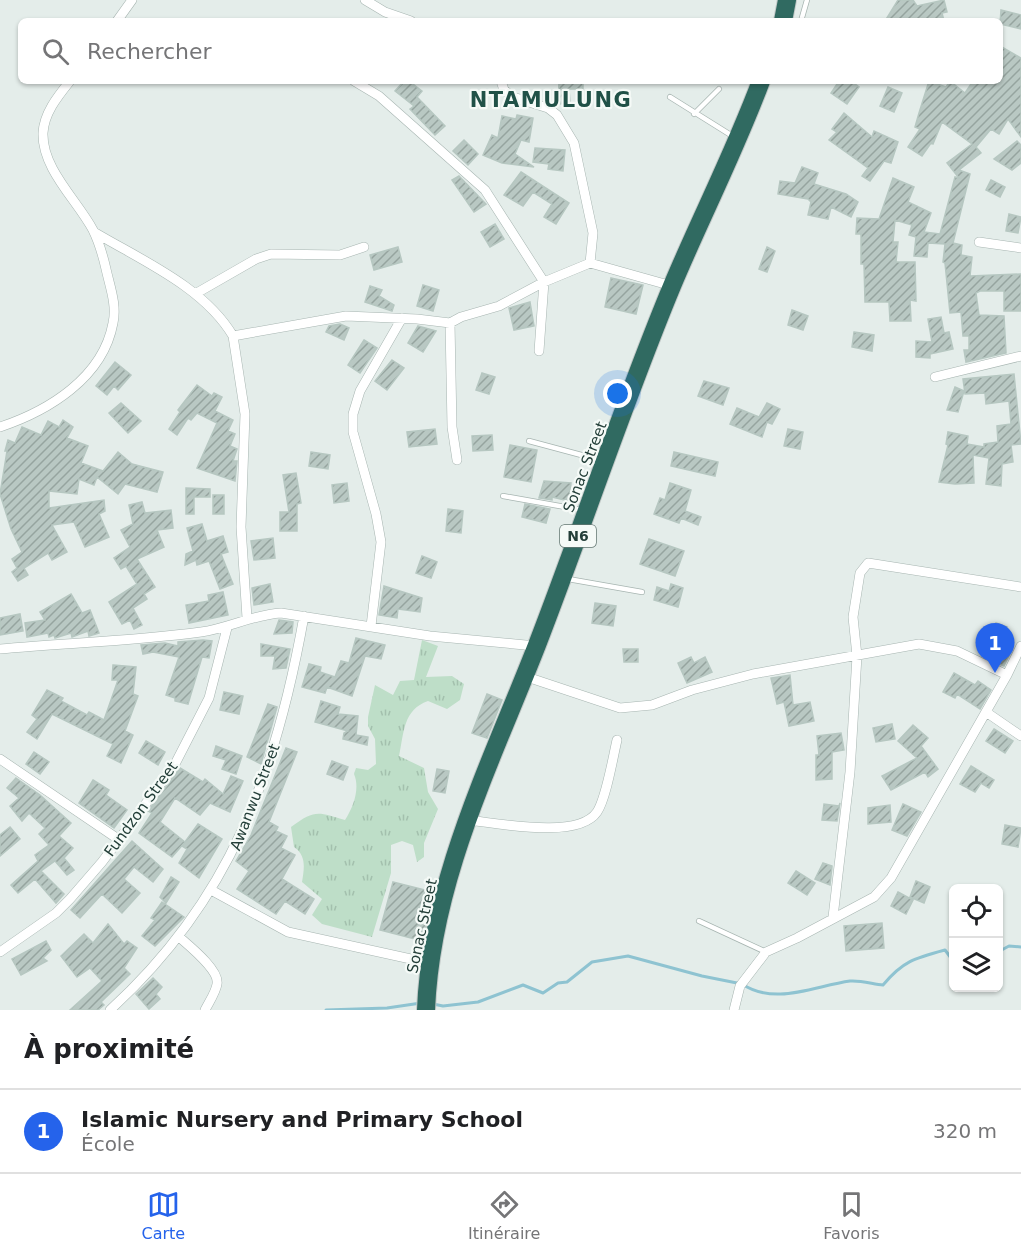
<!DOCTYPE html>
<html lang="fr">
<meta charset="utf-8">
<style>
:root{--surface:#fff;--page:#f2f2f2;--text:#202124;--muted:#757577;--line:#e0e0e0;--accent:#2563eb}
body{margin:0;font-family:"DejaVu Sans",sans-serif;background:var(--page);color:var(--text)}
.controls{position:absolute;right:18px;bottom:18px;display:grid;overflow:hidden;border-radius:9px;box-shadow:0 2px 4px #0004}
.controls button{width:54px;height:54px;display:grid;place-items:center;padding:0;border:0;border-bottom:2px solid var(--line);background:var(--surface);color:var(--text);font:30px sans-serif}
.you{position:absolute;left:618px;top:394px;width:21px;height:21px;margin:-15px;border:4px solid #fff;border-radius:50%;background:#1a73e8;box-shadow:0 0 0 9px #1a73e833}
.badge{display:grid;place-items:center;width:39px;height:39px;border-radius:50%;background:var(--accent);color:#fff;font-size:20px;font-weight:700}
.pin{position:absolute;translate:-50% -50px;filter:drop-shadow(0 2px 3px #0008)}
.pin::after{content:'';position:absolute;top:32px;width:21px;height:18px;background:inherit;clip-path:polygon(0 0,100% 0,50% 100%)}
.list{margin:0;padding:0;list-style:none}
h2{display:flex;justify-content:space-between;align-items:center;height:78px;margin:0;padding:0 24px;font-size:26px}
h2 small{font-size:20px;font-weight:400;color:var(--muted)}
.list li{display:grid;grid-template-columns:39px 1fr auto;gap:18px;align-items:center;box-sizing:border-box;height:84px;padding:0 24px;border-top:2px solid var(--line)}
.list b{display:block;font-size:22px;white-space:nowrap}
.list p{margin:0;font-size:20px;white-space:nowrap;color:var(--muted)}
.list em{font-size:20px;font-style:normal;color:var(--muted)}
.icon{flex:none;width:33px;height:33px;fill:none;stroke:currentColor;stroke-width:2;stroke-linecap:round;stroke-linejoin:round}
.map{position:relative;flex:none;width:1021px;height:1010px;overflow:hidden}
.search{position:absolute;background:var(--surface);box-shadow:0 2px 4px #0004;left:18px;right:18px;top:18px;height:66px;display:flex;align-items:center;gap:15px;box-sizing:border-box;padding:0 21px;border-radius:9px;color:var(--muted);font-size:22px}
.sheet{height:162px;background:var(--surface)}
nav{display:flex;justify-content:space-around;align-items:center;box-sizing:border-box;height:84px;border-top:2px solid var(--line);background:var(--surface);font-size:16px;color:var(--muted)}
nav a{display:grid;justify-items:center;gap:3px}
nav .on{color:var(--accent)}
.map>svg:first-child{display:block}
.grass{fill:url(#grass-tufts)}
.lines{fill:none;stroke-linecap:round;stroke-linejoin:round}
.stream{stroke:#8ec3d1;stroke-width:3}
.building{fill:url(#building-hatch);stroke:#b6c7c1;stroke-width:1.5}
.lane-casing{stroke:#a7b5b1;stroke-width:6}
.street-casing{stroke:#a7b5b1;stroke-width:10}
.highway-casing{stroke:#c2c9c8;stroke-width:20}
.lane{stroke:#fff;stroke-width:4.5}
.street{stroke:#fff;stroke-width:9}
.highway{stroke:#306a61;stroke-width:18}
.labels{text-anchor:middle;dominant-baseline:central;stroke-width:4.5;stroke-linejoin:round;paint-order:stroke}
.shield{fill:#f5faf7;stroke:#637772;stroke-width:1.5}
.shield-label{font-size:14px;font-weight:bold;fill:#243f39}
.street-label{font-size:15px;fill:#243f39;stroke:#f5faf7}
.district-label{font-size:21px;font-weight:bold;letter-spacing:1.5px;fill:#205147;stroke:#f5faf7}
</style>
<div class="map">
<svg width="1021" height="1010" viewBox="0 0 1021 1010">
<defs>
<pattern id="grass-tufts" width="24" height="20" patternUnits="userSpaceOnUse" patternTransform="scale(1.5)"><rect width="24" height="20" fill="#bedec8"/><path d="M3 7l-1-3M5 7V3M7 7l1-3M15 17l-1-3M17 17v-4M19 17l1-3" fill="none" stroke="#a3c0ad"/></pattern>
<pattern id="building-hatch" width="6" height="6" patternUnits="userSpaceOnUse" patternTransform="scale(1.5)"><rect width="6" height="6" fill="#b9c8c3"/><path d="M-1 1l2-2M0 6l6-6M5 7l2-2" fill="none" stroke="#96a49f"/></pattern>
</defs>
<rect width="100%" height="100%" fill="#e4edea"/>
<path class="grass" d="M422,640L438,646L426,677L452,676L464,684L460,700L447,709L428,701C403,710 404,732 399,756L424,768L428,792L438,809L424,843V857L417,862L413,845L402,841L391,845V873L372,937L322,924L312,915L322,899L302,882C304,869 307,856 294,847L291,827C315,809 318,812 345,820C354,806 360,788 354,774L356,768L368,770L376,764L375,739L368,726V717L375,685L393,695L400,681L414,680Z"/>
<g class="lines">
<path class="stream" d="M998,952L1009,946L1021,947
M433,1004L443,1006L478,1002L523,985L543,993L558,983L567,982L592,962L628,956L702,976L742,984C775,1006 814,986 850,981C860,980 873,984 883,985C903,961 915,958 945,950L954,962
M326,1010L387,1008L421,1003"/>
</g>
<path class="building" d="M898,0H913L917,6L944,0L947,12L942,13L944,21H885Z
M1001,10L1021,15V29L1000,24Z
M1000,46L1021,58V137L1008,119L999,134L991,129L976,147L981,153L959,170L970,174L953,243L962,245L961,255L972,257L970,276L1021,274V311H1004V291H980L976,293L979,315L1004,316L1006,353L966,362L964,350H969V336H963L961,312L950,313L945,263L943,262L945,244L928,243L927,257L914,256L916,237L909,235L912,225L895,220L893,242H898L896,262H915L916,301L910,300L911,321H890L889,302H865L864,264H861V234H856L857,218L879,219L893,178L914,187L908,202L931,213L924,232L940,234L955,177L959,178L947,163L972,144L942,122L933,144L931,143L922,156L908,147L920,129L915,127L919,113L929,81L946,87L950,81L965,93L973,81H1000Z
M404,81H409L422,91L417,97L445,126L435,135L410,109L414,106L395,91Z
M583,81V89H569L570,103L558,104L559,82Z
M839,81H851L859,87L847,104L831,93Z
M888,87L902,93L894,112L880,106Z
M844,113L872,137L874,131L898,142L891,163L884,161L870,181L862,176L868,168L829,140L837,132L832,129Z
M517,115L533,118L529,142L521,140L515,154L534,167L502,163L483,155L492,135L498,138L502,116L516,119Z
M464,140L478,154L468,165L453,151Z
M1017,141L1021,145V163L1012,170L994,159Z
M535,148L565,150L563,171L548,169L549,164L533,162Z
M802,167L818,173L814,184L846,194L858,202L851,217L831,207L828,219L808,215L811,202L808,199L778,194L780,181L795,183Z
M521,172L569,203L556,224L544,217L552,204L533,192L523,206L504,195Z
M459,176L486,204L474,212L452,180Z
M991,180L1005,187L1000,197L986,190Z
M1009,214L1021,217L1018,233L1006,231Z
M495,224L504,239L490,247L481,232Z
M398,247L402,262L374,270L370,255Z
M767,247L775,251L767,272L759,269Z
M611,278L643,285L636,314L605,307Z
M423,285L439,290L433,311L417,306Z
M370,286L382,290L379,296L394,305L392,311L365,302Z
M530,302L534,326L514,330L509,308Z
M792,310L808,316L803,330L788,325Z
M941,317L944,333L949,332L953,349L930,354V358L916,357V341L932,342L928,319Z
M340,324L349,328L344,340L326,332L329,326Z
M418,326L436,331L423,352L408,343Z
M854,332L874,335L872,351L852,347Z
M364,340L377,348L360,373L348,365Z
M392,360L404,368L387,390L375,381Z
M115,362L131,375L118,390L114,386L107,395L96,386Z
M482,373L495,377L489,394L476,390Z
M1014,374L1021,444L1011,445L1013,462L1002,464L1001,486L986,484L989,458L973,455L974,483L955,484L939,482L948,445L946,444L948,432L968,436L967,444L984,447V444L998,442L997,426L1011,424L1009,401L986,404L985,393L965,394L963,379Z
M704,381L729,388L723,405L698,396Z
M197,385L212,396L214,393L222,397L215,411L233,420L228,431L235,434L230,446L237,449L233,461H237L235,481L197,468L217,423L197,413L191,420L188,418L177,435L169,429L180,412L178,410Z
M955,387L964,391L958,412L947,410Z
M121,403L141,421L128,433L109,413Z
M767,403L780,409L772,424L767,422L762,437L730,424L737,408L759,417Z
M63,420L73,427L67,438L88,446L81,463L103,471L118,452L132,464L163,472L157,492L125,484L118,494L97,477L94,485L79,479L77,494L49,491V508L104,500L105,511L99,514L109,537L85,547L74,522L52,525L67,552L52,560L48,553L24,568L28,575L18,581L12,572L17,568L12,559L22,552L11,529L0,494L7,451H5L8,440L15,443L22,427L41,435L48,421L59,427Z
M435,429L437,444L409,447L407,432Z
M788,429L803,432L800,449L784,446Z
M492,435L493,450L473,451L472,436Z
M510,445L537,450L531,482L504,477Z
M311,452L330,455L328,469L309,466Z
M674,452L718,462L715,476L671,466Z
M296,473L301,503L297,504V531H280V512H289L283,475Z
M544,481L571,483L569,501L552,497V500L539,498Z
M347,483L349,501L334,503L332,485Z
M670,483L691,490L685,511L701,517L698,525L681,518L679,523L654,514L660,498L665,500Z
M186,488L210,489V497H194V514H186Z
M213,495H224V514H213Z
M142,502L145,513L171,510L173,528L157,530L164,547L137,559L155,587L144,594L147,599L133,608L142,625L134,629L130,620L122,624L109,602L137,584L126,566L121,569L114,558L130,547L121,530L133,524L129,505Z
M525,504L550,509L546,523L522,517Z
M448,509L463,511L461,533L446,531Z
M202,524L207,541L223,536L228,552L221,554L233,584L220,589L209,561L197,565L196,560L185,565L186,554L193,551L187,528Z
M273,538L275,558L254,560L251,541Z
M649,539L684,551L675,576L640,564Z
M422,556L437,562L431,578L416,573Z
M270,584L273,602L254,605L252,588Z
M671,584L683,588L678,607L654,600L657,587L669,591Z
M384,586L422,598L420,612L398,609L397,618L379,615Z
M223,592L228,615L189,623L186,605L209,601L208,595Z
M71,594L82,613L90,610L99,633L89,636L88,631L72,637L71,633L55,638L54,635L49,637L48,633L27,637L25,623L45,620L40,612Z
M595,603L616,606L613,626L592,623Z
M20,614L23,631L0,635V618Z
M279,620L293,622L292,633L274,634Z
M996,623L1007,627L1002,643L1013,647L1004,666L997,663L1000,654L987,649Z
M356,638L385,645L381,659L365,656L352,696L327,687L325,693L302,687L309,664L321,667L320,672L335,677L341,661L349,663Z
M203,640L212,641L209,658L202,657L188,704L175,701V698L166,695L179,657L153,652L143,654L141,645L165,643L178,646V642Z
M261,644L290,649L286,668L273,669L275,656H261Z
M623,649H638V662H624Z
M691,657L694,663L705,657L712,672L687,683L678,663Z
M113,665L136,667L133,694L138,696L125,731L133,735L121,763L107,756L113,744L52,714L37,739L27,732L37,719L32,715L47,690L63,698L61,701L87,715L89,712L104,720L118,680H112Z
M954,673L975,685L978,681L991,690L980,709L957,694L955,698L943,692Z
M790,675L793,705L810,702L814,721L789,726L784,702L777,704L771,678Z
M224,692L243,696L239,714L220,710Z
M487,694L502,700L487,738L472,733Z
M321,701L340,707L338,714L358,716L356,735L368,737L367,745L343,739L344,733L348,731L315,722Z
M268,704L277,707L261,764L247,757Z
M892,724L895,739L876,742L873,728Z
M913,725L928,738L921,746L938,769L928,777L925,772L891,790L882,776L917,758L898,741Z
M994,729L1013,741L1005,753L986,741Z
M841,733L844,750L832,752V779L816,780V755H819L817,736Z
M146,741L165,752L158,765L139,753Z
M216,746L242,756L236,774L222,769L226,760L213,756Z
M286,748L297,752L269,822L278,827L276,831L287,836L281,848L295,855L282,879L314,899L305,914L285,901L276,914L237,889L249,871L236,861L251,835Z
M34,752L49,762L40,774L26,764Z
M332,761L348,767L343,780L327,774Z
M971,766L994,780L989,788L981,783L975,792L960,784Z
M180,768L203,782L205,779L223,794L231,776L243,781L230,812L210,803L200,815L175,798L160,822L185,842L172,857L139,833L152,813L148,811Z
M437,769L449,771L445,793L433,791Z
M16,778L40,795L71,823L59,836L73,848L64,858L74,870L67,875L55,861L41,871L64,894L56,903L35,879L18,893L11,885L38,861L35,855L49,845L39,834L45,828L29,813L22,821L10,806L19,798L7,788Z
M93,780L109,790L106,795L127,810L114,828L79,803Z
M840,803L837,821L822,820L824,804L839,806Z
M903,804L921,812L907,836L892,830Z
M890,805L891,822L868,824V808Z
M198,824L222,839L199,878L179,863L187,849L182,846Z
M1005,825L1021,828L1018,847L1002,844Z
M10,827L20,839L0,856V835Z
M132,841L163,869L153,882L134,867L124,879L140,893L122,913L102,894L80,918L71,910Z
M823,863L832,866L830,885L815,879Z
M796,871L815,883L807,895L788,883Z
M171,877L179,882L166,903L160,897Z
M916,881L930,887L924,903L910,897Z
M393,882L433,892L423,941L380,930Z
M898,892L913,900L906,914L891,906Z
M162,902L184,917L155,946L142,936L155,920L151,918Z
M882,923L884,948L846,951L844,926Z
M108,924L124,944L127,941L137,948L124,968L130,974L101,1002L104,1005L98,1010H70L102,981L90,968L77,977L61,956L84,934L93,943Z
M46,941L51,950L43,958L47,961L21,975L12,959Z
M153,978L162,987L156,994L160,999L149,1009L136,994Z"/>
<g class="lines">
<g class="lane-casing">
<path id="lane" d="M801,21L807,0
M670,97L734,137
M694,114L719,89
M529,441L600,460
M503,496L582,510
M568,579L642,592
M699,921L766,952"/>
</g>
<g class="street-casing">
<path id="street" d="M365,0L385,12L411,21
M117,21L132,0
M354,81L379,96L485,190L544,282L539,351
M94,232C141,260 204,287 233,336L245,414L241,527L247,618
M979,242L1021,248
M590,263L672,286
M195,294L256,259L271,254L340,255L364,247
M450,323L452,427L457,460
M233,336L346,316L417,319L450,323L461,317L499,306L544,282L590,263L593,233L574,143L557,115L548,108L513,97L504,90L501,81
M935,377L1021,356
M0,427C48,411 103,378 113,323C117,305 110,287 106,269C103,256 99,242 93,230C77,200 42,169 43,133C44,113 58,96 70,81
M371,626L381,542L376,514L353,432V414L360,391L402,318
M0,649C67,643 134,641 201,632C229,628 252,615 281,613L430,636L536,646
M524,676L620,708L652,705L692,690L753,674L919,644L957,651L1007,675
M986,712L1021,736
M0,759L118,839
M467,820C498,823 578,840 597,812C606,799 613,757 617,740
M211,890L288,932L429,963
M833,917L850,772L857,656L853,617L860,573L868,563L1021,587
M178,936C188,945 220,970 217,984C216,992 209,1002 205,1010
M0,952L56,913L70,899L102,862L174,766L209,698L227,628
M110,1010C231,900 276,773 304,616
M734,1010L740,986L766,952L797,938L874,897L891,878L1007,675L1021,646"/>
</g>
<g class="highway-casing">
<path id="highway" d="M783,21L787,0
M426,1010C431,881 491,763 537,645C583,526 623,404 672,286C701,217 735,151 761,81"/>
</g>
<use href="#lane" class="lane"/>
<use href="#street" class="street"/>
<use href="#highway" class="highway"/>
</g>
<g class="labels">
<rect class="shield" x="560" y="525" width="36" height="22" rx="4.5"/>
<g class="shield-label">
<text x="578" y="536">N6</text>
</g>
<g class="street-label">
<text transform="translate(585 467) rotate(-69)">Sonac Street</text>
<text transform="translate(255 797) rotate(-69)">Awanwu Street</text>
<text transform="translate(141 809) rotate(-54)">Fundzon Street</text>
<text transform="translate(422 926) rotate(-78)">Sonac Street</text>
</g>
<g class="district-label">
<text x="551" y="100">NTAMULUNG</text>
</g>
</g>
</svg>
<div class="controls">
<button><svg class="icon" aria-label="locate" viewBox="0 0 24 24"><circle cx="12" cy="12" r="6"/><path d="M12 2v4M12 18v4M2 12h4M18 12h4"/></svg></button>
<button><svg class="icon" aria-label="layers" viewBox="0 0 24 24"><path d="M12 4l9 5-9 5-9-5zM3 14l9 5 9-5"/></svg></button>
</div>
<div class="you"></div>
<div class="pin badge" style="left:995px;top:673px">1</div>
<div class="search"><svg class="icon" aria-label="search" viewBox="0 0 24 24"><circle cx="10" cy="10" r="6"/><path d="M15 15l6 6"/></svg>Rechercher</div>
</div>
<section class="sheet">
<h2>À proximité<small></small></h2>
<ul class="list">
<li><span class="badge">1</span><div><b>Islamic Nursery and Primary School</b><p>École</p></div><em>320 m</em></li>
</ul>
</section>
<nav>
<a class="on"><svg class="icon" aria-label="map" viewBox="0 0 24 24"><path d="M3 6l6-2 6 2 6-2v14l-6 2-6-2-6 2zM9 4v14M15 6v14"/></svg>Carte</a>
<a><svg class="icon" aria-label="directions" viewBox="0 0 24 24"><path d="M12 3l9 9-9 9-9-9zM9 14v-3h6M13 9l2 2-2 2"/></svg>Itinéraire</a>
<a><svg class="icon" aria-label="saved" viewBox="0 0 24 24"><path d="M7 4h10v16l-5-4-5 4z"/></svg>Favoris</a>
</nav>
